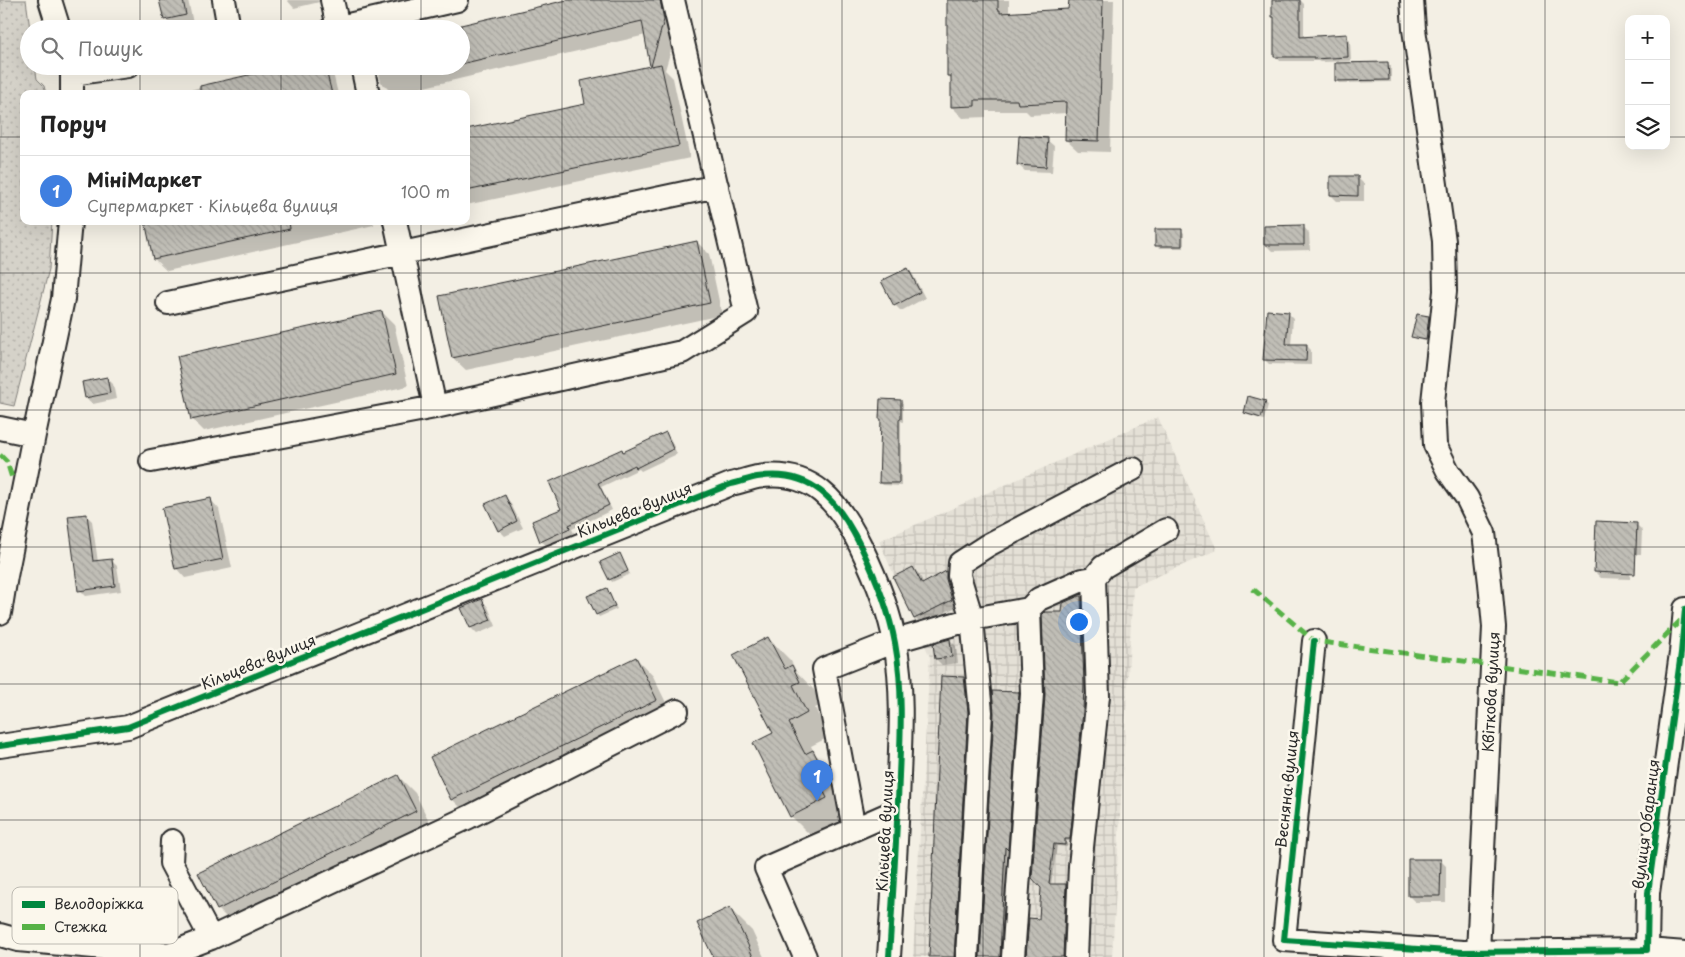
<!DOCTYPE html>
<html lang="uk">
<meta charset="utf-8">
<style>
:root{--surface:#fff;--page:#f2f2f2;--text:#222;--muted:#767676;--line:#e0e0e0;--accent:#1a73e8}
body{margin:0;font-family:"Playpen Sans",sans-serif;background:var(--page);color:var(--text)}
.controls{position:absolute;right:15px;top:15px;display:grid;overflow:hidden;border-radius:10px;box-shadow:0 5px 20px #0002}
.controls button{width:45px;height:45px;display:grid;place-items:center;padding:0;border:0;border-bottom:1px solid var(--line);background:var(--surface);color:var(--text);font:25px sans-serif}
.you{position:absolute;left:1078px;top:621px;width:18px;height:18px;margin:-12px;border:4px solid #fff;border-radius:50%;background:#1a73e8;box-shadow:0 0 0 8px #1a73e833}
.badge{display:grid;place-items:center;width:32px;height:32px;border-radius:50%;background:var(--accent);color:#fff;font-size:16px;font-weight:700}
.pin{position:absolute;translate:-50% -41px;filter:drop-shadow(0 1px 2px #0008)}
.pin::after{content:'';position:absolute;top:26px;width:18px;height:15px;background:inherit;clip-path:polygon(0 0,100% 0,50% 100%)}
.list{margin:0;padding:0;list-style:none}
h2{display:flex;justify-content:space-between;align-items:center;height:65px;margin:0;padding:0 20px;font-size:21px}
h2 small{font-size:16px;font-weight:400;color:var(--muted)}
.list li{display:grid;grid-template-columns:32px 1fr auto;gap:15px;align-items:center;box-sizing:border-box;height:70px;padding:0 20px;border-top:1px solid var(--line)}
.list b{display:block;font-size:19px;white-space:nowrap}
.list p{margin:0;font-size:16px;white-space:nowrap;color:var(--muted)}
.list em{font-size:16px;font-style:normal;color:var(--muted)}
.icon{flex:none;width:28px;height:28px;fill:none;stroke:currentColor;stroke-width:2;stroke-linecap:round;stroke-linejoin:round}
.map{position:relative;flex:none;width:1685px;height:957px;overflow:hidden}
.search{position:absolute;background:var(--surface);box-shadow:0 5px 20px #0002;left:20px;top:20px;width:450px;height:55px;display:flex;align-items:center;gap:12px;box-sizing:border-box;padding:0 18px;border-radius:28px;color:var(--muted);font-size:19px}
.panel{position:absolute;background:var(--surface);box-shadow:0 5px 20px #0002;left:20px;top:90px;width:450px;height:135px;border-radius:10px}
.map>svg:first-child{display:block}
.industrial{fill:url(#industrial-grid)}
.green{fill:url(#green-dots);stroke:#807e7a}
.shadow{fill:#0003}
.building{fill:url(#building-back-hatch);stroke:#2b2b2b}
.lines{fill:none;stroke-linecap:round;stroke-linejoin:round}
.minor-casing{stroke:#2b2b2b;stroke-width:26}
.minor{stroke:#fbf7ec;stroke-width:22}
.quiet{stroke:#56b246;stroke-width:5;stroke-dasharray:10 5;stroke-linecap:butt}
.cycleway-casing{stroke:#fbf7ec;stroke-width:9}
.cycleway{stroke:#00873e;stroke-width:6}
.grid{fill:none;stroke:#2b2b2b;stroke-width:1;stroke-opacity:0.55}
.labels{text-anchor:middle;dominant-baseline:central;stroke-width:5;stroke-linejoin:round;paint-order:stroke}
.street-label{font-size:15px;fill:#2b2b2b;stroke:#fbf7ec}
.key{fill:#fbf7ec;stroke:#bdbab2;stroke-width:1}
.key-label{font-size:14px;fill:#2b2b2b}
</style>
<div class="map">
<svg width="1685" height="957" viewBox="0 0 1685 957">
<defs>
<pattern id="industrial-grid" width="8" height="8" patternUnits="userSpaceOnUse" patternTransform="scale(1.25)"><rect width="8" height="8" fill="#e4e0d6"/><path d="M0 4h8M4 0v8" fill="none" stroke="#c4c0b8"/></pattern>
<pattern id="green-dots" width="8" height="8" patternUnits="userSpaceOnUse" patternTransform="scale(1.25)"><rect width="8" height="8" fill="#d5d2c9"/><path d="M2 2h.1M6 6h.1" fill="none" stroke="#b7b4ad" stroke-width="1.8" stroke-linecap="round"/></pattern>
<pattern id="building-back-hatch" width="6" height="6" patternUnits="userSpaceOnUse" patternTransform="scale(1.25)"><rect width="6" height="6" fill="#c0beb6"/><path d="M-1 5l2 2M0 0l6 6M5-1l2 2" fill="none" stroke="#a5a39d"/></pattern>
</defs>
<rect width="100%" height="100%" fill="#f3efe4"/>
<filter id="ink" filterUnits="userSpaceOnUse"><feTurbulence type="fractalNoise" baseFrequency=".02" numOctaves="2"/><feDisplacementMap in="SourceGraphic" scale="10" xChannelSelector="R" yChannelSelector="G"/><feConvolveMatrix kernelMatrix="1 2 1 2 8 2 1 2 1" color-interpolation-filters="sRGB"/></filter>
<g filter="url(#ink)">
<path class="industrial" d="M1158,417L1217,550L1133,587L1112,957H913L930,657L879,541Z"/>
<path class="green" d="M0,0H26L30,29H29V66H35L37,79L44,86L46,94H24V221H52L49,269L14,406L0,403Z"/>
<path class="shadow" d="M160,0H188L193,23L173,27L165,19Z
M287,0H328L294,8Z
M572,0H667L676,33L665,70L673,78L690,158L466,205V130L587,104L651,67L646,35L395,94H393L381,82L377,66H461V29H450Z
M948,0H1009V14L1070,11V0H1114L1110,152L1078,151L1066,140L1067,113L1030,115L1026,111H986V117L963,118L952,107V80L948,75Z
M1300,0L1304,4V38L1346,36L1350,40L1351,61L1320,62L1318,61H1280L1276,56V19L1273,16Z
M1388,64L1391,66V82L1339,83L1336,80Z
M293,66H330L332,69L338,94H186L185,91Z
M1047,140L1054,146L1052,172L1025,171L1018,165Z
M1358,178L1364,184V201H1337L1331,195Z
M146,221H373L374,225L167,271L154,259Z
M1303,226L1309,233L1310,250L1272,251L1266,245Z
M1181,230L1184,233V248H1159L1157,245Z
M697,242L709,254L722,315L466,370L453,358L440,297Z
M907,269L913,275L925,298L901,311L895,305Z
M382,312L394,324L408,386L204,431L192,419Z
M1288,313L1293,318L1291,345L1307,346L1311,350V365L1269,364L1264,359Z
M1428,318L1431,320L1429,342L1416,339L1413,336Z
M107,378L113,384L116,399L93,404L86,398L83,383Z
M900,401L903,403V422L901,421V486L883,485L881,483L882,420L880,418Z
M1265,403L1268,405L1264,420L1248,415L1245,413Z
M665,434L670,438L677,454L641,471L639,469L601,487L612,510L572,529L574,533L546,545L541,541L562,509L621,450L624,453Z
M504,496L510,502L523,528L505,536L499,530Z
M210,499L219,509L232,568L185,578L176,568Z
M86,515L92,521L98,562L111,560L117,566L121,591L86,596L80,590Z
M1636,524L1642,530L1641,554H1631L1630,579L1601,578L1595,572Z
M619,554L630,574L612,582L610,579Z
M913,568L919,574L924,584L946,573L952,579L958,606L921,624L915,618L895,578Z
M607,589L617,609L599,617L597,614Z
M1081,597L1084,600L1087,688L1085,714L1072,841H1067V847L1057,846L1051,885L1066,886L1068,888L1065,957H1027L1040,920L1064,604Z
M482,600L488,607L496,626L477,634L471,628Z
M768,638L791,661L796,671L814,690L822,705L815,708L829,737L811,746L815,754L836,775L843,789L835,793L849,821L814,839L791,816L774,733Z
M950,640L956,646L958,663L942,665L936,659Z
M636,658L653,676L673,717L469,816L452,799Z
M964,678L967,681L970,716L956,957H930Z
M1018,693L1021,696L1010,851L1007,848L1002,957H981Z
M398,776L415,793L433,829L235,926L218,909Z
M1440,860L1446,866V902H1415L1409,896Z
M729,908L752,931L764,957H714Z"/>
<path class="building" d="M159,0H183L186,15L164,20Z
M567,0H660L664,20L651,66L661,64L679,146L466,191V129L585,104L581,81L650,66L642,21L461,64V25Z
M947,0H998V10H1000V13L1068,9L1069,0H1103L1099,141L1065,140L1066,102L1018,104L1017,100H975V106L951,107V76H947Z
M1272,0H1300V37L1347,34L1348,57L1314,59V57H1274V17H1272Z
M1388,62L1389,80L1335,81V63Z
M288,66H325L332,94H200V86Z
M1019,136L1048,138L1046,167L1017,165Z
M1330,176H1358V196L1330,195Z
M145,221H289L290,229L153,259Z
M1304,225V245H1264V226Z
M1155,229H1182V246H1155Z
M697,241L710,303L452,358L439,296Z
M908,268L920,292L894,306L881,281Z
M1267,310L1289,312L1286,344H1307L1306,361L1263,360Z
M382,311L396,374L191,420L177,356Z
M1417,314L1429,316L1426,340L1411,337Z
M107,377L110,393L85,398L82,382Z
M1248,396L1266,401L1261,418L1244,413Z
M880,399L901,400V419H899V483H879L881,419H879Z
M666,432L673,449L636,468L635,465L598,483L609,505L569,525L570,528L540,542L532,521L561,509L549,482L622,449L623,452Z
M505,495L517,521L498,531L485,504Z
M211,498L223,559L175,569L162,508Z
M87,514L93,561L112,559L115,586L78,591L68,516Z
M1596,521L1637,523L1635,574L1594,572Z
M620,553L628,571L609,580L600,562Z
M913,567L922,584L946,571V579L952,600L914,619L893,577Z
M607,588L615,606L596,615L587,596Z
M1079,596H1081L1084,685L1083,711L1070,839H1065V845L1054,844L1049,884H1066L1063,957H1026L1029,918L1039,919L1041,888L1032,878L1045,695L1042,614L1045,612H1062L1063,603Z
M482,599L491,620L470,628L461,608Z
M768,637L785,669L792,665L800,682L793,685L807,713L789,723L805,754L813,750L821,766L813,770L827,798L790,817L753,743L773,733L733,655Z
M950,639L952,657L935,659L933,644Z
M636,657L657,700L451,800L430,757Z
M941,676L964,677L968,712L954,957H929Z
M992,691L1019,692V694L1008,850L1005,847L1000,957H980L994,713Z
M398,775L416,811L217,910L198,873Z
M1408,859H1441L1440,896H1408Z
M730,907L748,945L753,957H713L697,923Z"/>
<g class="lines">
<g class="minor-casing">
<path id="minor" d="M50,0L59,29
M224,0L229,29
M332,0L338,27
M1412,0L1414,29L1444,241L1445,291L1433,402L1435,445L1448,471L1467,498L1484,533L1490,583L1494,627L1478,952
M331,29L457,0
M70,66L72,74V94
M362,66L368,94
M72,74L128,66
M395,221L435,407
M168,303L717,186
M0,428L34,435
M151,461L435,407L682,352L746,312L673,0
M0,613L6,576L34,435L63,299L70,221
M1314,641L1284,940L1463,952L1647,950L1648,893L1681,653L1685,609
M0,746L128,727L731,484C740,482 748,479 757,477C812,468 839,502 861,547C876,578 889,609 895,643C903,686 901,731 899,775C897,836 893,896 889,957
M854,829L824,669L895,641L972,619L1029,609L1039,599L1082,580L1094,578
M172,841L171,863L211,938
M0,935L18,940L169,954L175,957
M1647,950L1685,953
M169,954L211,938L469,817L677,711
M805,957L766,868L898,810
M967,957L981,712L972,619L959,576L960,563L988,545L1133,469
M1013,957L1032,694L1029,609
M1076,957L1080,866L1098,696L1094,578L1103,567L1166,530"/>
</g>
<use href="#minor" class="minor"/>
<path class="quiet" d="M0,455L7,462L13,481
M1253,589L1314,641L1619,682L1684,617"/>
<g class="cycleway-casing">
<path id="cycleway" d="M1314,641L1284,940L1463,952L1647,950L1648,893L1681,653L1685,609
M0,746L128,727L731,484C740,482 748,479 757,477C812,468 839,502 861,547C876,578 889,609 895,643C903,686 901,731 899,775C897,836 893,896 889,957"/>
</g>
<use href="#cycleway" class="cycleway"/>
</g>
</g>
<path class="grid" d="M140,0V29M281,0V29M421,0V29M562,0V957M702,0V957M842,0V957M983,0V957M1123,0V957M1264,0V957M1404,0V957M1545,0V957M140,66V94M281,66V94M421,66V94M0,137H24M466,137H1629M1666,137H1685M140,221V957M281,221V957M421,221V957M0,273H1685M0,410H1685M0,547H1685M0,684H1685M0,820H1685"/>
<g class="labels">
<g class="street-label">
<text transform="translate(634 509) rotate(-22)">Кільцева вулиця</text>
<text transform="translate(258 661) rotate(-22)">Кільцева вулиця</text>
<text transform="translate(1490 692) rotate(-87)">Квіткова вулиця</text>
<text transform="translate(1286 789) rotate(-84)">Весняна вулиця</text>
<text transform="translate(1645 824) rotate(-83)">вулиця Обаранця</text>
<text transform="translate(884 831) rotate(-87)">Кільцева вулиця</text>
</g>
</g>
<rect x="12" y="887" width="166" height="57" rx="8" class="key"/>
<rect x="22" y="901" width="23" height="7" fill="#00873e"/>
<rect x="22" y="924" width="23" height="6" fill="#56b246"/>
<g class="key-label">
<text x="54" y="909">Велодоріжка</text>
<text x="54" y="932">Стежка</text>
</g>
</svg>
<div class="controls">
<button>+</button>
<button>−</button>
<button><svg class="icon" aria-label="layers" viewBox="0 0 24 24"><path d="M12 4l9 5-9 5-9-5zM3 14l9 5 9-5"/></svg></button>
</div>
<div class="you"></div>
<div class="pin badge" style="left:817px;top:801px;background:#3f7fe0">1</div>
<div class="search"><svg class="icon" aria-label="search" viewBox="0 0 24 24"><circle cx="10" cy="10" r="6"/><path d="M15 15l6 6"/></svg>Пошук</div>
<section class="panel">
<h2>Поруч<small></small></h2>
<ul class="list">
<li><span class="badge" style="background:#3f7fe0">1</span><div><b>МініМаркет</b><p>Супермаркет · Кільцева вулиця</p></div><em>100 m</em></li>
</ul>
</section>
</div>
